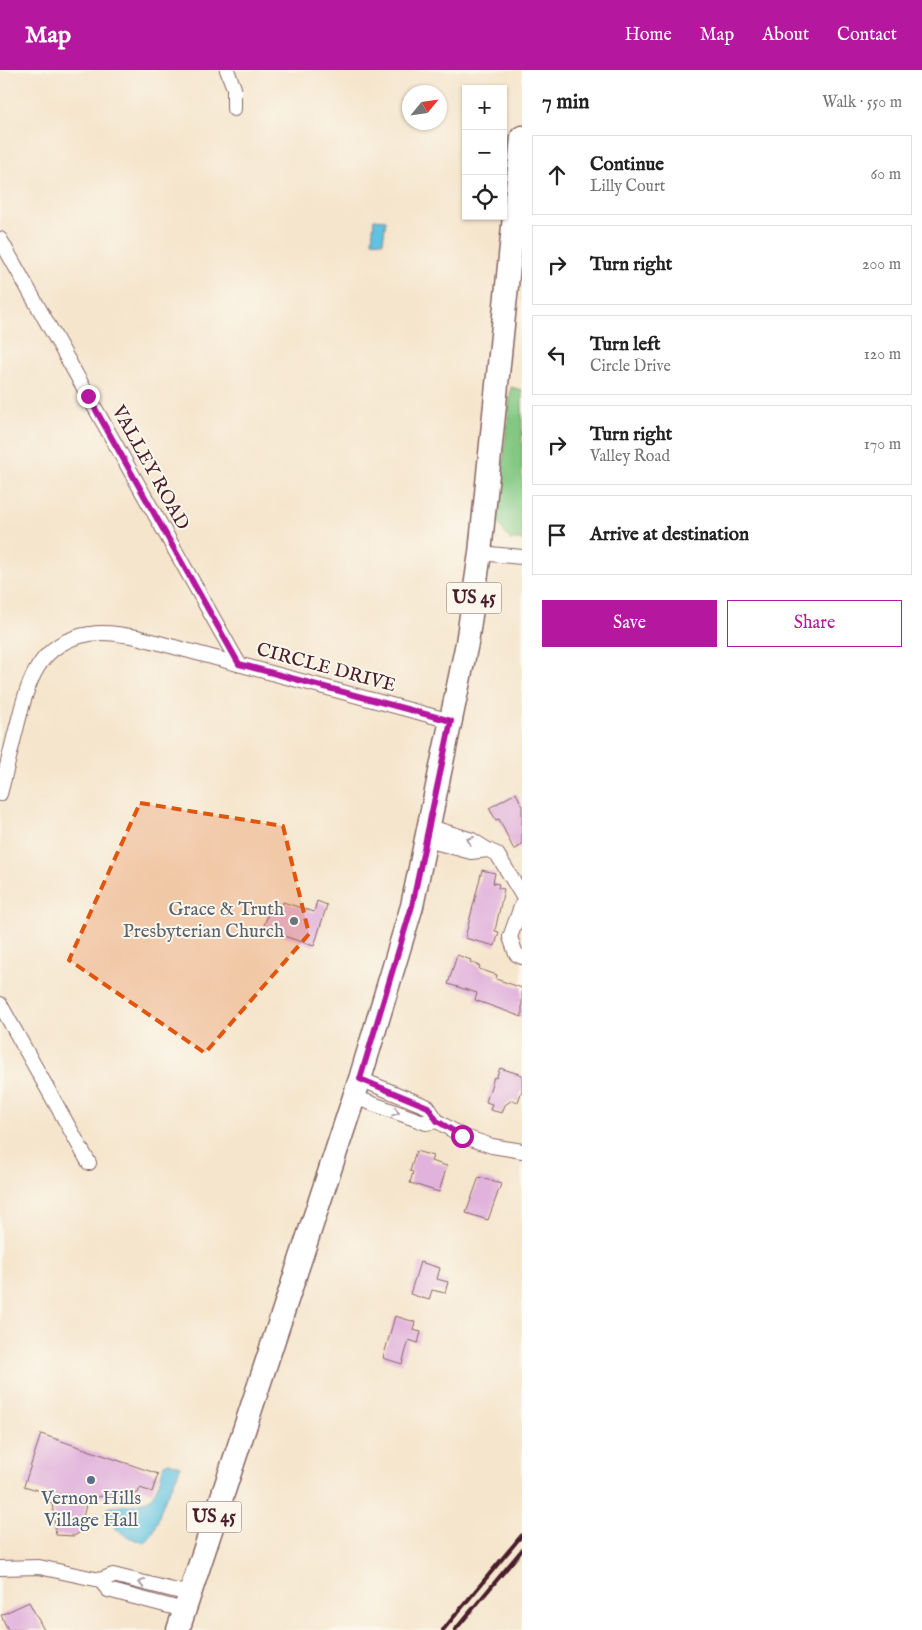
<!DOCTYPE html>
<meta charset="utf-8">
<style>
:root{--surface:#fff;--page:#f2f2f2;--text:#222;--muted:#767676;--line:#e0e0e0;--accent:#b5179e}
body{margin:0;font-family:"IM FELL English",serif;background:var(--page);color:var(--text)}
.controls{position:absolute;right:15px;top:15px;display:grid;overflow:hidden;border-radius:0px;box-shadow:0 1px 4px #0004}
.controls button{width:45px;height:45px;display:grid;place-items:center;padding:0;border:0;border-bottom:1px solid var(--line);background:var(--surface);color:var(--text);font:25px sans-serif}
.compass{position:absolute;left:402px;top:15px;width:45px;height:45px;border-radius:50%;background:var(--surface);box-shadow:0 1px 4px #0004;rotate:61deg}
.stop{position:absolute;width:15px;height:15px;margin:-11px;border:4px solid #b5179e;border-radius:50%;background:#fff}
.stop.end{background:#b5179e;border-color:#fff;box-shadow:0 1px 5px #0008}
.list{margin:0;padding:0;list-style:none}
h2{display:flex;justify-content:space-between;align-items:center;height:65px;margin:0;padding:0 20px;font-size:21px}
h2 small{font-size:16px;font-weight:400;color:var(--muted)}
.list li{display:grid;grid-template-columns:32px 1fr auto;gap:15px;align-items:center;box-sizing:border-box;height:80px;margin:0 10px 10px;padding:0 10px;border:1px solid var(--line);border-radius:0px}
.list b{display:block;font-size:19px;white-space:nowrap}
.list p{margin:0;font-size:16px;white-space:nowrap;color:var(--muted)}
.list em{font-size:16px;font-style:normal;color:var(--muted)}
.actions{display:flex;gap:10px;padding:15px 20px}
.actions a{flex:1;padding:11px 0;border:1px solid var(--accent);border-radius:0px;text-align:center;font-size:18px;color:var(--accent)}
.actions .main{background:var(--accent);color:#fff}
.icon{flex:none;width:28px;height:28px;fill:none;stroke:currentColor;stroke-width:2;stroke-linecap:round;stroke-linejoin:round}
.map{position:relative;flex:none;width:522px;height:1560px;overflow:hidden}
header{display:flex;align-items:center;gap:30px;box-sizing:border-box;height:70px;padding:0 25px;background:var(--accent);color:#fff}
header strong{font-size:24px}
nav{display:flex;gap:28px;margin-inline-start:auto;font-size:18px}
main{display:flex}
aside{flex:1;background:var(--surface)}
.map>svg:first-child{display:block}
.green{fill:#82c882;stroke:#667456}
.water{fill:#62c3e1;stroke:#567186}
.building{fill:#e1b2dc}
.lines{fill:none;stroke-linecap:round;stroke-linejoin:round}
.street-casing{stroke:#866463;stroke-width:16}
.primary-casing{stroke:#866463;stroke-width:25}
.street{stroke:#fff;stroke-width:14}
.primary{stroke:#fff;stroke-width:22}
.rail{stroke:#4a1f2b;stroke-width:4}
.oneway{stroke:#ae9aa0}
.route{stroke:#b5179e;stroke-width:6}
.marked{fill:#e0560e;fill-opacity:0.2;stroke:#e0560e;stroke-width:4;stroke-dasharray:10 6;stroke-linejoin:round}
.worship-dot{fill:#6b7280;stroke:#fbf7ec;stroke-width:2}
.service-dot{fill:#5c6f8a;stroke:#fbf7ec;stroke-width:2}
.labels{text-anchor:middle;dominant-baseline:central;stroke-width:4;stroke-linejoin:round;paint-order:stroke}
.shield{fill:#fbf7ec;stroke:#7f6065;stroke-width:1}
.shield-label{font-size:18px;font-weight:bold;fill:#4a1f2b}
.street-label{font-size:19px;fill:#4a1f2b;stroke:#fbf7ec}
.worship-label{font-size:19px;fill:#5b616d;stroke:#fbf7ec;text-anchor:end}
.service-label{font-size:19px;fill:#4e5e75;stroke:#fbf7ec}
</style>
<header>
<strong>Map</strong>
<nav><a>Home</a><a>Map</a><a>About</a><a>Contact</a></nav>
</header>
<main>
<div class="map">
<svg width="522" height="1560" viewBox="0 0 522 1560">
<rect width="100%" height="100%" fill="#fbf7ec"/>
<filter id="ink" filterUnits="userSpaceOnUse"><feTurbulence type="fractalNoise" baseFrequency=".02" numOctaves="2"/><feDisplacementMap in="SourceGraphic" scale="10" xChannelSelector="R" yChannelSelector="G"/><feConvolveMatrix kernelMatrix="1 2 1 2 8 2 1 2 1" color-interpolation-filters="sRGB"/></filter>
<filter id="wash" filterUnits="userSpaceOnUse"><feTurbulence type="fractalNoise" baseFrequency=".0096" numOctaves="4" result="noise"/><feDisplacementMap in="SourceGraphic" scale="20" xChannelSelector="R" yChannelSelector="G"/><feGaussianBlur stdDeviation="1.12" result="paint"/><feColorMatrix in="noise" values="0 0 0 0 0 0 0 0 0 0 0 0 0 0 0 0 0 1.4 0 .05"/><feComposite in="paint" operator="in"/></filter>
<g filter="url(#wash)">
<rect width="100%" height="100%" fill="#f5e5cc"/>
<path class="green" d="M511,317L522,320V470H510L497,451Z"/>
<path class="water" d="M374,149L386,150L383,172L372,171Z
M169,1392L180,1396C177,1409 170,1417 165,1429C158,1445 158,1460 145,1473C130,1469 107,1458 105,1441L108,1437C149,1433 154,1436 164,1394Z"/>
<g id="blocks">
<path class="building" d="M516,723L522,735V775L514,780L499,749L496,750L489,738Z
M482,800L495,803L493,813L499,814L498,818L504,819L495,861L499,862L495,876L465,868Z
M317,831L327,835L314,876L263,859L270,838L280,842L283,832L314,842Z
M457,885L471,890L470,892L480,896L479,899L497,905L496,909L522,918V947L475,930L477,923L448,914Z
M500,998L522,1005V1020L518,1032L512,1030L505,1035L502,1043L490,1040L492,1034L486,1032L494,1007L496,1008Z
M416,1081L433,1086L431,1091L447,1096L439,1122L410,1113L413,1102L410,1101Z
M479,1107L501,1114L488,1150L466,1143Z
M420,1192L440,1198L437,1209L448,1212L445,1223L432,1220L429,1230L410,1224Z
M395,1246L415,1252L413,1260L421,1262L418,1273L409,1270L402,1294L383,1288Z
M41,1364L158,1404L152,1422L140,1418L138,1423L129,1425L88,1427L79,1463L74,1466L56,1465L52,1433L46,1432L47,1423L24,1416Z
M29,1532L44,1560H8L1,1545Z"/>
</g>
</g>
<g filter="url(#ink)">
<use href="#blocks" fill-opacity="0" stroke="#866463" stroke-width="1"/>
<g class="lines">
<g class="street-casing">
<path id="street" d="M227,0L234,18V39
M0,169L239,594
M480,483L522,487
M0,724C6,701 11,679 17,656C28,612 38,572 90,564C105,561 122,565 137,567L451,651
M427,770L471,782L488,780L472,770L430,757
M488,780L497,784L522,825
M522,834L510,867L516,884L522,887
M0,934L89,1093
M360,1009L428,1037L437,1051L462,1066L492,1076L522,1081
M354,1027L426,1053L437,1051
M0,1498L39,1497L100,1510
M184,1540L108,1520L100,1510L113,1505L189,1524"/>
</g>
<g class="primary-casing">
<path id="primary" d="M178,1560L360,1009L412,836L467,573L480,483L522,67"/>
</g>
<use href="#street" class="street"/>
<use href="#primary" class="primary"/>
<path class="rail" d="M443,1560L522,1465
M455,1560L522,1480"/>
</g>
<defs><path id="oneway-chevron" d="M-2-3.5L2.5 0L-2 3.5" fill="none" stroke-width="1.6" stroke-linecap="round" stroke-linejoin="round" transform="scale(1.25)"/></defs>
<g class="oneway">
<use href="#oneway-chevron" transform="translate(470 770) rotate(-157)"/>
<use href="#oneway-chevron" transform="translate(396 1042) rotate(19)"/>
<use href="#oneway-chevron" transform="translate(142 1513) rotate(-165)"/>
</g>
</g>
<g class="lines" filter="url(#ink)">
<path class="route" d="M88,326L239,594L451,651L412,836L360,1009L428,1037L437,1051L462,1066"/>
</g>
<path class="marked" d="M140,733L283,756L309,864L205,983L69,890Z"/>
<circle class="worship-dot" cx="294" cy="851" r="5"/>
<circle class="service-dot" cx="91" cy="1410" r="5"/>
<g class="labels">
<g class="shield">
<rect x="446.5" y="512.5" width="55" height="31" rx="4"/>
<rect x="186.5" y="1431.5" width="55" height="31" rx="4"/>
</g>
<g class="shield-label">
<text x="474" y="528">US 45</text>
<text x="214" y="1447">US 45</text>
</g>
<g class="street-label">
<text transform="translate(150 398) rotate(61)">VALLEY ROAD</text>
<text transform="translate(326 598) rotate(15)">CIRCLE DRIVE</text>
</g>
<g class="worship-label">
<text x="284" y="840">Grace &amp; Truth<tspan x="284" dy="22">Presbyterian Church</tspan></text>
</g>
<g class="service-label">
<text x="91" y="1429">Vernon Hills<tspan x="91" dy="22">Village Hall</tspan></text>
</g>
</g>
</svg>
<div class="controls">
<button>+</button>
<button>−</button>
<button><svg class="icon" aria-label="locate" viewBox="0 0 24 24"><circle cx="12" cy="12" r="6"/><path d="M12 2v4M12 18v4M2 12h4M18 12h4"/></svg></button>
</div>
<svg class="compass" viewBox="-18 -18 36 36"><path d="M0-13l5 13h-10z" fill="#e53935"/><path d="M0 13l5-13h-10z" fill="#767676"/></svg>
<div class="stop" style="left:462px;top:1066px"></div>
<div class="stop end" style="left:88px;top:326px"></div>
</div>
<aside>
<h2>7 min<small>Walk · 550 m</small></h2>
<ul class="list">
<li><svg class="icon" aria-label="ahead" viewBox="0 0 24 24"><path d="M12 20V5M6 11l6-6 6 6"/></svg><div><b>Continue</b><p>Lilly Court</p></div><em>60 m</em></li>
<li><svg class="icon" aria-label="right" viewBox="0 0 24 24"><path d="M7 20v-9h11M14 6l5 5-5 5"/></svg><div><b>Turn right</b></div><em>200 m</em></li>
<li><svg class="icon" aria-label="left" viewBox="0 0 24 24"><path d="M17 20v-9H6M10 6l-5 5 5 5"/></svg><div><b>Turn left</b><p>Circle Drive</p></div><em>120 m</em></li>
<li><svg class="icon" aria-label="right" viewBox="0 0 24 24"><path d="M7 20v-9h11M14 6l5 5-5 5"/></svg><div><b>Turn right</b><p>Valley Road</p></div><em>170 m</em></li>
<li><svg class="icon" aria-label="arrive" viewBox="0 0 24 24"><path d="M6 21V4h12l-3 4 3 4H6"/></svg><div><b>Arrive at destination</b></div></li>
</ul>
<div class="actions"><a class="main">Save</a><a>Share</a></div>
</aside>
</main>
